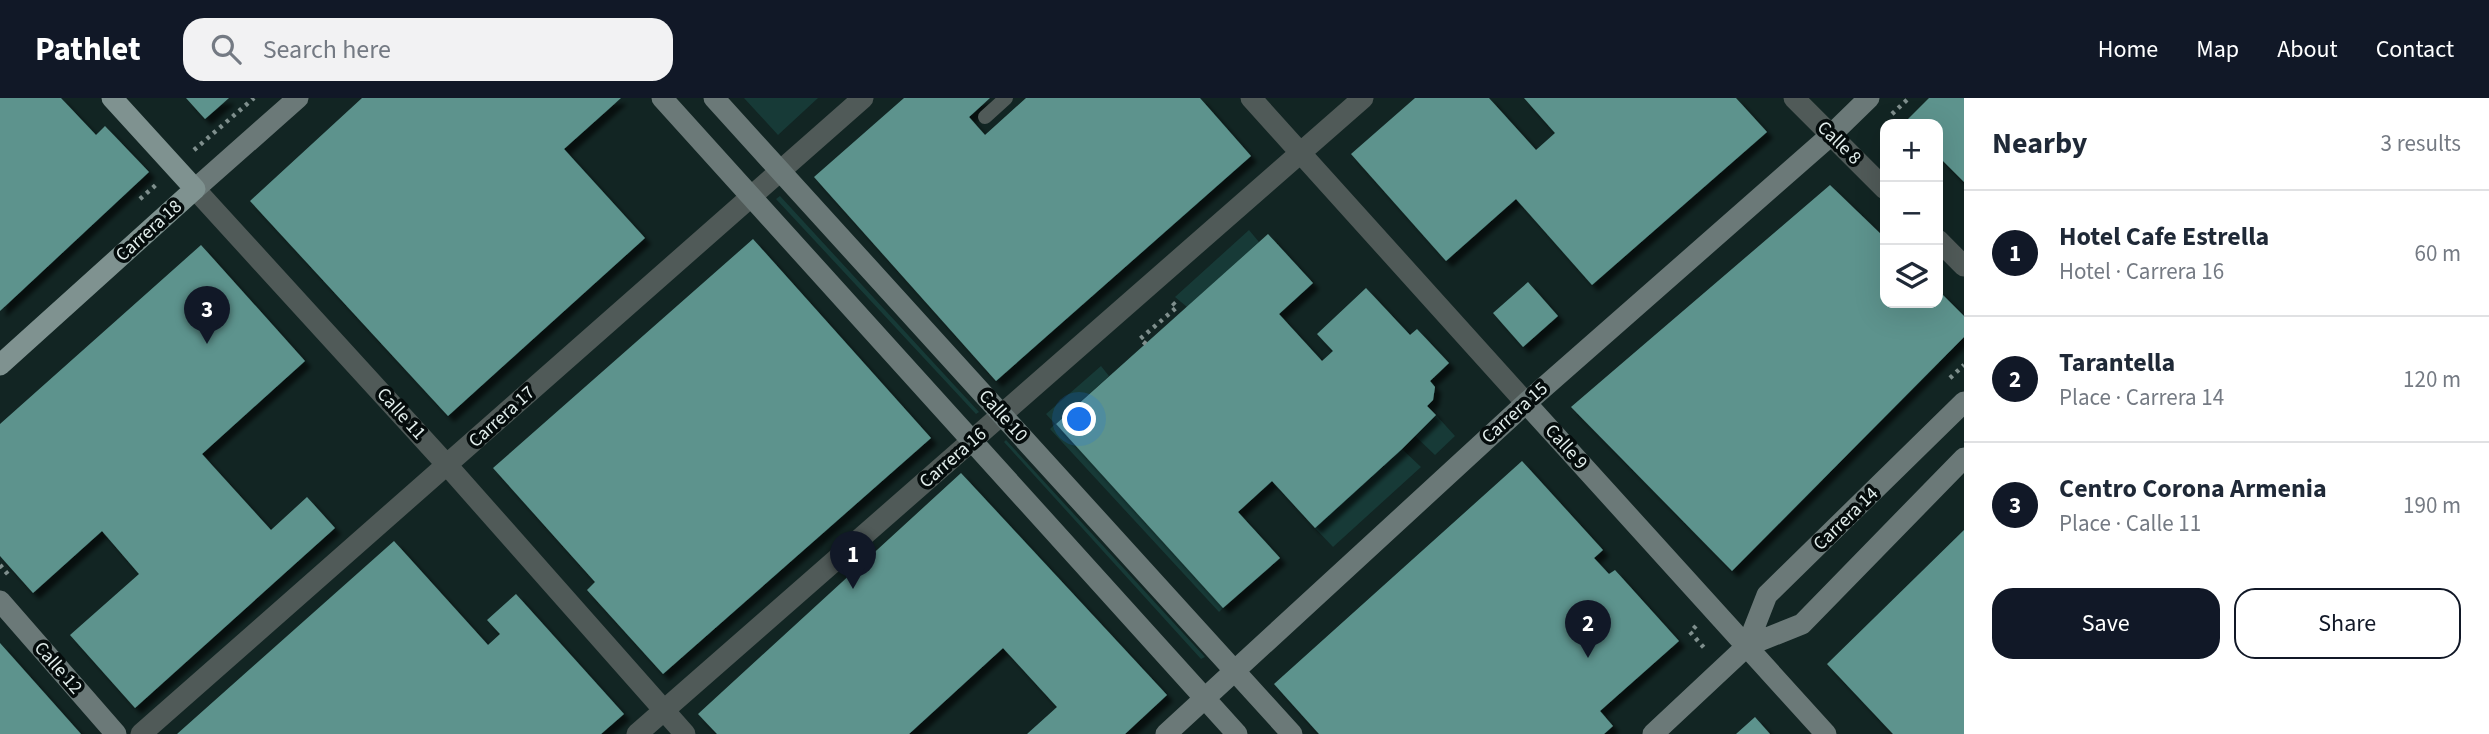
<!DOCTYPE html>
<meta charset="utf-8">
<style>
:root{--surface:#fff;--page:#f2f2f3;--text:#1f2937;--muted:#747a83;--line:#e0e1e3;--accent:#111827}
body{margin:0;font-family:"Source Sans 3",sans-serif;background:var(--page);color:var(--text)}
.controls{position:absolute;right:21px;top:21px;display:grid;overflow:hidden;border-radius:14px;box-shadow:0 7px 28px #0002}
.controls button{width:63px;height:63px;display:grid;place-items:center;padding:0;border:0;border-bottom:2px solid var(--line);background:var(--surface);color:var(--text);font:35px sans-serif}
.you{position:absolute;left:1080px;top:322px;width:24px;height:24px;margin:-18px;border:5px solid #fff;border-radius:50%;background:#1a73e8;box-shadow:0 0 0 10px #1a73e833}
.badge{display:grid;place-items:center;width:46px;height:46px;border-radius:50%;background:var(--accent);color:#fff;font-size:23px;font-weight:700}
.pin{position:absolute;translate:-50% -58px;filter:drop-shadow(0 2px 4px #0008)}
.pin::after{content:'';position:absolute;top:37px;width:24px;height:21px;background:inherit;clip-path:polygon(0 0,100% 0,50% 100%)}
.list{margin:0;padding:0;list-style:none}
h2{display:flex;justify-content:space-between;align-items:center;height:91px;margin:0;padding:0 28px;font-size:30px}
h2 small{font-size:23px;font-weight:400;color:var(--muted)}
.list li{display:grid;grid-template-columns:46px 1fr auto;gap:21px;align-items:center;box-sizing:border-box;height:126px;padding:0 28px;border-top:2px solid var(--line)}
.list b{display:block;font-size:26px;white-space:nowrap}
.list p{margin:0;font-size:23px;white-space:nowrap;color:var(--muted)}
.list em{font-size:23px;font-style:normal;color:var(--muted)}
.actions{display:flex;gap:14px;padding:21px 28px}
.actions a{flex:1;padding:16px 0;border:2px solid var(--accent);border-radius:21px;text-align:center;font-size:24px;color:var(--accent)}
.actions .main{background:var(--accent);color:#fff}
.icon{flex:none;width:38px;height:38px;fill:none;stroke:currentColor;stroke-width:2;stroke-linecap:round;stroke-linejoin:round}
.map{position:relative;flex:none;width:1964px;height:636px;overflow:hidden}
header{display:flex;align-items:center;gap:42px;box-sizing:border-box;height:98px;padding:0 35px;background:var(--accent);color:#fff}
header strong{font-size:33px}
nav{display:flex;gap:38px;margin-inline-start:auto;font-size:24px}
.search{width:490px;height:63px;background:var(--page);display:flex;align-items:center;gap:18px;box-sizing:border-box;padding:0 24px;border-radius:21px;color:var(--muted);font-size:26px}
main{display:flex}
aside{flex:1;background:var(--surface)}
.map>svg:first-child{display:block}
.green{fill:#173a37}
.building{fill:#5d938d;filter:url(#shadow)}
.lines{fill:none;stroke-linecap:round;stroke-linejoin:round}
.path{stroke:#7f8f8d;stroke-width:4.5;stroke-dasharray:3.5 5;stroke-linecap:butt}
.lane{stroke:#505a58;stroke-width:14}
.street{stroke:#505a58;stroke-width:21}
.secondary{stroke:#6b7978;stroke-width:21}
.primary{stroke:#7f9290;stroke-width:21}
.labels{text-anchor:middle;dominant-baseline:central;stroke-width:7;stroke-linejoin:round;paint-order:stroke}
.street-label{font-size:19px;fill:#e2eeec;stroke:#050c0c}
</style>
<header>
<strong>Pathlet</strong>
<div class="search"><svg class="icon" aria-label="search" viewBox="0 0 24 24"><circle cx="10" cy="10" r="6"/><path d="M15 15l6 6"/></svg>Search here</div>
<nav><a>Home</a><a>Map</a><a>About</a><a>Contact</a></nav>
</header>
<main>
<div class="map">
<svg width="1964" height="636" viewBox="0 0 1964 636">
<defs>
<filter id="shadow"><feDropShadow dx="6" dy="6" stdDeviation="2" flood-color="#0009"/></filter>
</defs>
<rect width="100%" height="100%" fill="#122523"/>
<path class="green" d="M744,0H818L778,37Z
M780,98L979,314L976,316L776,101Z
M1249,132L1259,144L1187,209L1175,199Z
M1101,268L1109,278L1056,326L1223,510L1219,514L1050,331L1055,326L1046,316Z
M1436,317L1455,338L1435,357L1415,338Z
M1006,342L1205,559L1201,561L1004,344Z
M1402,351L1421,369L1333,449L1315,430Z"/>
<path class="building" d="M0,0H61L96,37L105,28L149,74L0,213Z
M186,0H229L205,21Z
M362,0H621L564,51L645,140L448,318L250,103Z
M904,0H990L969,19L985,37L1026,0H1200L1251,58L996,283L814,79Z
M1415,0H1489L1536,52L1555,35L1524,0H1736L1767,34L1592,187L1516,101L1446,163L1351,56Z
M1929,0H1964V84L1938,58V26H1903Z
M1830,87L1885,140V205H1938V192L1964,218V239L1732,473L1571,309Z
M1268,136L1313,185L1279,216L1322,263L1333,253L1317,236L1366,190L1410,237L1417,231L1449,265L1430,283L1435,289L1433,302L1427,308L1436,317L1402,351L1315,430L1272,383L1238,414L1280,460L1223,510L1056,326Z
M753,141L931,340L663,576L587,492L595,484L493,370Z
M201,147L305,263L202,356L271,432L307,399L335,430L135,610L70,537L139,476L102,433L33,495L0,458V326Z
M1528,184L1558,218L1523,249L1493,215Z
M1522,363L1603,452L1594,460L1609,476L1615,472L1679,543L1600,613L1613,628L1604,636H1319L1274,586Z
M961,375L1167,597L1125,636H1027L1057,609L1003,550L909,636H717L698,616Z
M1964,432V636H1893L1827,566Z
M394,443L488,547L500,536L487,522L516,496L624,616L601,636H177Z
M0,545L24,572L81,636H0Z
M1755,619L1770,636H1736Z"/>
<g class="lines">
<path class="path" d="M1892,16L1909,0
M194,52L254,0
M140,101L157,86
M1146,246L1140,241L1177,209L1170,202
M1950,280L1964,267
M0,467L11,480
M1696,528L1690,534L1706,552"/>
<path class="lane" d="M985,19L1006,0"/>
<path class="street" d="M1251,0L1526,305
M1794,0L1885,91
M195,91L447,367L685,636
M1938,142L1964,168
M141,636L863,0
M637,636L1363,0"/>
<path class="secondary" d="M662,0L1237,636
M714,0L1292,636
M195,91L298,0
M1526,305L1826,636
M0,503L116,636
M1747,548L1767,497L1964,304
M1166,636L1526,305L1831,37L1869,0
M1653,636L1747,548L1802,526L1964,360"/>
<path class="primary" d="M0,267L195,91L112,0"/>
</g>
<g class="labels">
<g class="street-label">
<text transform="translate(1839 45) rotate(44)">Calle 8</text>
<text transform="translate(149 133) rotate(-42)">Carrera 18</text>
<text transform="translate(1515 315) rotate(-42)">Carrera 15</text>
<text transform="translate(401 316) rotate(48)">Calle 11</text>
<text transform="translate(1003 318) rotate(48)">Calle 10</text>
<text transform="translate(502 319) rotate(-42)">Carrera 17</text>
<text transform="translate(1566 349) rotate(48)">Calle 9</text>
<text transform="translate(953 360) rotate(-41)">Carrera 16</text>
<text transform="translate(1846 421) rotate(-44)">Carrera 14</text>
<text transform="translate(58 570) rotate(49)">Calle 12</text>
</g>
</g>
</svg>
<div class="controls">
<button>+</button>
<button>−</button>
<button><svg class="icon" aria-label="layers" viewBox="0 0 24 24"><path d="M12 4l9 5-9 5-9-5zM3 14l9 5 9-5"/></svg></button>
</div>
<div class="you"></div>
<div class="pin badge" style="left:853px;top:491px">1</div>
<div class="pin badge" style="left:1588px;top:560px">2</div>
<div class="pin badge" style="left:207px;top:246px">3</div>
</div>
<aside>
<h2>Nearby<small>3 results</small></h2>
<ul class="list">
<li><span class="badge">1</span><div><b>Hotel Cafe Estrella</b><p>Hotel · Carrera 16</p></div><em>60 m</em></li>
<li><span class="badge">2</span><div><b>Tarantella</b><p>Place · Carrera 14</p></div><em>120 m</em></li>
<li><span class="badge">3</span><div><b>Centro Corona Armenia</b><p>Place · Calle 11</p></div><em>190 m</em></li>
</ul>
<div class="actions"><a class="main">Save</a><a>Share</a></div>
</aside>
</main>
